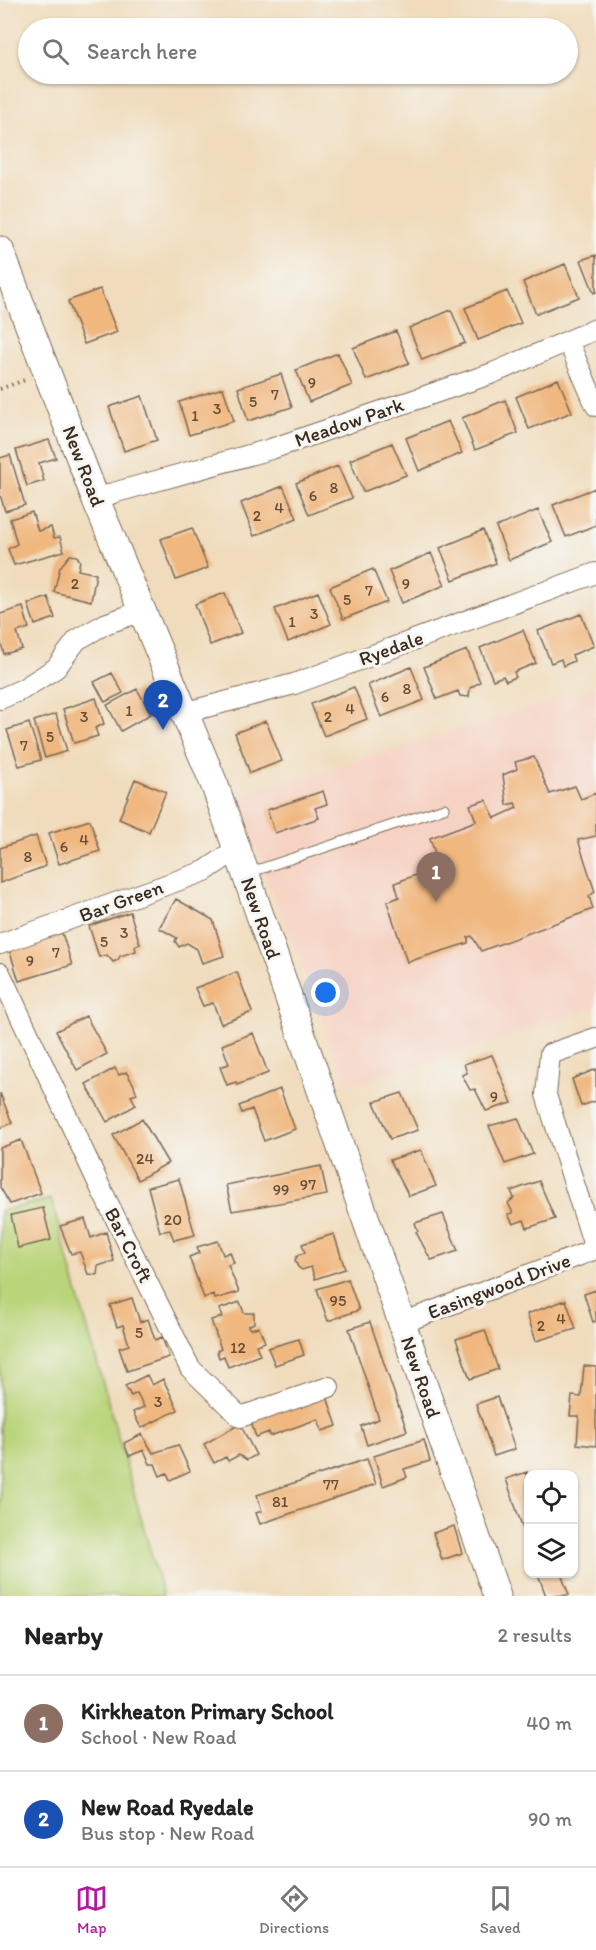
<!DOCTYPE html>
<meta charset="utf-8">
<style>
:root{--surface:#fff;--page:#f2f2f2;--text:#222;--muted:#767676;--line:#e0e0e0;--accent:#b5179e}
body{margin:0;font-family:Itim,sans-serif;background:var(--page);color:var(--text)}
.controls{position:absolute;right:18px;bottom:18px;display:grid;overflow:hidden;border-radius:12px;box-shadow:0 2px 4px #0004}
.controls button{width:54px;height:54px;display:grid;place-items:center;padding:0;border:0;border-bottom:2px solid var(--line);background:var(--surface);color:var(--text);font:30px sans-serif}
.you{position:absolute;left:326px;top:993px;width:21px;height:21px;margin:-15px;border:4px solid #fff;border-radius:50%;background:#1a73e8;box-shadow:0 0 0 9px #1a73e833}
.badge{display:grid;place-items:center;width:39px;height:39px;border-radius:50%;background:var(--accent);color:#fff;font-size:20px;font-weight:700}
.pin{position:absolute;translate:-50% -50px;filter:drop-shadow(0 2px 3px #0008)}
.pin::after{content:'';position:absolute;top:32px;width:21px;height:18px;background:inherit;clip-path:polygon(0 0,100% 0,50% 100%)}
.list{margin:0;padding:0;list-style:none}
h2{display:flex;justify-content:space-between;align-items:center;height:78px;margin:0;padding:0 24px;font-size:26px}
h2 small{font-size:20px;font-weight:400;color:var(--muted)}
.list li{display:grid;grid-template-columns:39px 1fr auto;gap:18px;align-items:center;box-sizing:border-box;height:96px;padding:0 24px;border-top:2px solid var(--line)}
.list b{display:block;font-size:22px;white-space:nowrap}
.list p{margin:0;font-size:20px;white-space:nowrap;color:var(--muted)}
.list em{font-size:20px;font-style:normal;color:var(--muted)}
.icon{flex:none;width:33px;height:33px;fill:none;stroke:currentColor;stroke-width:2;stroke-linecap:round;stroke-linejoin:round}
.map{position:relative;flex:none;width:596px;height:1596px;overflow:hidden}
.search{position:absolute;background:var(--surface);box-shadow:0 2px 4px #0004;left:18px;right:18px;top:18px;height:66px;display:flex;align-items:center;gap:15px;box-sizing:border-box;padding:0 21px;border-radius:33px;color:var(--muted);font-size:22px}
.sheet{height:270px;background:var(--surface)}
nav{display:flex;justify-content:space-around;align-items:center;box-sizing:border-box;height:84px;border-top:2px solid var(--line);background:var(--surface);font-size:16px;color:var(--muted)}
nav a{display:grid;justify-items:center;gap:3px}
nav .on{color:var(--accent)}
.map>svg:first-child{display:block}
.built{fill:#f6d2c3}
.green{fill:#bad47a;stroke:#7a7f4c;stroke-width:1.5}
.building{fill:#f0b77f}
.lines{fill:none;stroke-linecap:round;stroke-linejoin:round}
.lane-casing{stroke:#7a6855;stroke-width:11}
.street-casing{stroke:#7a6855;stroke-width:22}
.secondary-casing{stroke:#7a6855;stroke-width:29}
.path{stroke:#7a6855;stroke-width:4;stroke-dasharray:1.5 4.5;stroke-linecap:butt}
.lane{stroke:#fff;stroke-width:9}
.street{stroke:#fff;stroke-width:20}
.secondary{stroke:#fff;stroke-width:27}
.labels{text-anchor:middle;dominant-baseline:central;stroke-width:6;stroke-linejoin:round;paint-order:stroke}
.number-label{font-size:16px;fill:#684d36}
.street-label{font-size:20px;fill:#3b2a1e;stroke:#f6f6f2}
</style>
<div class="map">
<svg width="596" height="1596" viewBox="0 0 596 1596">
<rect width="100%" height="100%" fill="#f6f6f2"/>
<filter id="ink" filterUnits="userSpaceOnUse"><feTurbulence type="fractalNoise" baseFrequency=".0167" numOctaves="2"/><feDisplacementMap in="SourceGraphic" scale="12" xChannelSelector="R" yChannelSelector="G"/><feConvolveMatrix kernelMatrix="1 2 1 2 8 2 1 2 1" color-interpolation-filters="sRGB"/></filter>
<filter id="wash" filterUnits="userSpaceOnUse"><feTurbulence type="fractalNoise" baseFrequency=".008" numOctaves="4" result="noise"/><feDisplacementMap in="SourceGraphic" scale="24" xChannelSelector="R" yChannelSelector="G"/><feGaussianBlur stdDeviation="1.35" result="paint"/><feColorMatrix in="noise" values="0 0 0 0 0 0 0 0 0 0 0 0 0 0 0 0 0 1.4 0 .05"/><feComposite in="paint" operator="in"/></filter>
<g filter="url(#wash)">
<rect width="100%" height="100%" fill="#f0dcbc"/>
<path class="built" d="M596,687V1008L347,1086L236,797Z"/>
<path class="green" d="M51,1199L163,1596H0V1211Z"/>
<g id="blocks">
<path class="building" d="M596,255V292L594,293L581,260Z
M565,264L579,297L536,314L523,282Z
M100,289L117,332L84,344L68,301Z
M507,291L521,323L478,340L465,308Z
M451,310L465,343L422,360L409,328Z
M396,331L409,363L366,380L353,348Z
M338,353L352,385L309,402L296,370Z
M281,374L292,407L248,421L238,388Z
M558,379L572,412L529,429L516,397Z
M223,388L234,421L189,435L179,402Z
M142,396L157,440L124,451L109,407Z
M505,400L518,433L475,450L462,418Z
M448,421L462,453L419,471L406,438Z
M49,440L56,458L39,463L44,481L27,486L16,450Z
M392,443L406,475L363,492L350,460Z
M10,455L25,505L5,511L0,495V458Z
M338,466L352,498L309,515L296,483Z
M283,486L297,518L254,536L241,503Z
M595,488L596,525L566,537L553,505Z
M538,510L552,542L509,560L496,527Z
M32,512L38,531L51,527L54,538L60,537L64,551L14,565L8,549L17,544L10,519Z
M192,528L208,568L176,580L161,539Z
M483,530L496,563L453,580L440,548Z
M431,553L445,585L402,603L389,571Z
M70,555L77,556L80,561L78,570L96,574L91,601L54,592L60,567Z
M373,569L387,602L343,619L330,587Z
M318,592L331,624L288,642L275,609Z
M225,593L241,633L210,645L195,604Z
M48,597L55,618L35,625L28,604Z
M23,607L29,628L17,632L22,649L4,654L0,640V614Z
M581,614L594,646L572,655L574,661L563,666L561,659L551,663L538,631Z
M523,630L536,663L514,672L516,677L506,681L503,676L493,680L480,648Z
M467,650L480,682L470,688L469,697L460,696L458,691L437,699L424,667Z
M411,667L424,700L381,717L368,685Z
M112,673L123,693L105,702L94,682Z
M354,687L367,719L324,736L311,704Z
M137,689L151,714L121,731L107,705Z
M96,698L104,724L95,728L98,736L74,743L63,709Z
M56,714L67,751L45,758L34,721Z
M266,721L282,761L250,773L235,733Z
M29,723L41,760L19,766L7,730Z
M534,757L550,794L575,786L581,799L596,793V836L578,840L595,892L589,896L593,909L481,951L472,936L468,937V943L407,962L387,902L399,897L395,883L439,866L430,838L476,821L470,805L486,800L495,818L517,808L515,803L507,805L503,775L517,769L515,762Z
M135,779L166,792L149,832L119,819Z
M323,791L327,804L315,808L319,818L275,833L267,810Z
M90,820L100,851L59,864L49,833Z
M36,836L46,866L0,883V848Z
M176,899L213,920L224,956L202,963L197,949L187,943L179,947L175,941L177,938L159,928Z
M130,912L140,944L135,946L136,951L120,956L118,960L113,962L107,955L99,957L89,926Z
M62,933L72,965L19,981L9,949Z
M237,972L252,1012L221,1024L213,1003L203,1006L195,988Z
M86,1016L107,1054L77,1070L56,1031Z
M253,1033L268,1073L237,1085L236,1082L227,1085L220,1067L229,1064L222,1045Z
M492,1055L512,1103L486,1111L475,1089L470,1090L462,1075L467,1073L464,1064Z
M115,1068L119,1075L126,1072L133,1083L137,1094L131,1096L136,1105L107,1122L86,1084Z
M596,1069V1101L581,1106L572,1079Z
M280,1089L295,1129L264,1141L252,1109L242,1113L239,1106Z
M0,1093L12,1123L0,1128Z
M402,1093L418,1130L390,1139L374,1102Z
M518,1118L533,1154L505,1164L489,1126Z
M142,1119L168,1163L138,1180L113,1135Z
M21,1140L41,1193L10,1204L0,1187V1148Z
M421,1150L436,1186L409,1196L390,1160Z
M321,1166L327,1195L232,1211L226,1185Z
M179,1179L195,1235L174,1240L170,1230L160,1232L148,1187Z
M539,1181L555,1219L527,1228L524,1220L513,1224L508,1214L513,1213L508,1203L514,1198L511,1191Z
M43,1208L51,1240L18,1248L11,1215Z
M443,1214L458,1251L431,1260L416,1232L418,1231L415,1223Z
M85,1219L91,1238L106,1232L114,1261L98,1266L97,1275L88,1274L80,1252L71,1254L60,1226Z
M334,1234L345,1269L315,1279L311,1267L302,1270L298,1267L295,1260L298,1255L305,1253L302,1244Z
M218,1241L223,1255L230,1252L234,1263L228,1265L239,1292L215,1299L213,1294L204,1298L189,1257L199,1253L197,1247Z
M348,1279L359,1310L328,1321L317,1289Z
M596,1290V1321L593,1322L584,1294Z
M132,1298L140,1322L148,1319L155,1340L162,1337L169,1357L127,1371L119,1348L129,1345L123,1325L117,1327L110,1305Z
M566,1300L576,1329L536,1341L527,1314Z
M240,1302L244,1313H254V1323L248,1326L250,1329L259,1327L265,1342L256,1345L260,1355L228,1367L224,1356L219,1358L217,1351L221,1349L211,1320L222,1317L219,1309Z
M370,1322L407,1431L367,1445L361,1426L379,1419L349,1329Z
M485,1330L498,1369L470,1379L456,1339Z
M299,1339L304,1355L275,1365L268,1348Z
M584,1366L596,1367V1446L577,1444L579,1416H570L572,1396L581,1397Z
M147,1375L152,1385L163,1379L178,1410L141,1428L133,1412L144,1407L137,1393L131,1396L125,1386Z
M325,1391L337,1426L322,1431L318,1419L270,1436L269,1432L256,1437L250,1419Z
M497,1397L515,1449L494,1456L476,1404Z
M240,1424L256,1455L247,1460L239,1455L228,1461L226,1457L214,1463L204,1444Z
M142,1434L153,1453L178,1445L190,1471L170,1480L167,1473L160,1476L155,1464H150L144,1450L129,1456L124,1443Z
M424,1440L430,1461L404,1469L407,1477L383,1486L374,1456Z
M367,1459L376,1484L260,1524L256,1513L262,1511L257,1495Z
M527,1472L528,1530L524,1532L506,1479Z
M454,1526L462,1553L442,1560L433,1533Z
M538,1574H561L569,1595L546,1596Z"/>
</g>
</g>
<g filter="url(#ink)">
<use href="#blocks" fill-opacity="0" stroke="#7a6855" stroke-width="1.5"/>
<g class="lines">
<g class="lane-casing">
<path id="lane" d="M248,873L444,808"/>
</g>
<g class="street-casing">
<path id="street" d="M568,341L596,406
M96,500L113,493L271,449L493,373L596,329
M0,699L23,689L56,668L77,640L105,624L142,611
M183,713L294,684L596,573
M0,944L205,871L237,849
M0,973L102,1191L190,1368L240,1417L329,1387
M595,1249L546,1095L550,1054L596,1038
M402,1323L596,1249"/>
</g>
<g class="secondary-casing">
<path id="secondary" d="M0,250L96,500L215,786L497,1596"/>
</g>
<path class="path" d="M0,389L25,380"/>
<use href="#lane" class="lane"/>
<use href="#street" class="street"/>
<use href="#secondary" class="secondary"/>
</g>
</g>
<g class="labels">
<g class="number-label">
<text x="312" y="382">9</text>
<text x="275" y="394">7</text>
<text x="253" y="401">5</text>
<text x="217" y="408">3</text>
<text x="195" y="415">1</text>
<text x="334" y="487">8</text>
<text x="313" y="495">6</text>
<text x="279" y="507">4</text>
<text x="257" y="515">2</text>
<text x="75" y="583">2</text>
<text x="406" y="583">9</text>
<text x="369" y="590">7</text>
<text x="347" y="599">5</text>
<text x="314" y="613">3</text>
<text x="292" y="621">1</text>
<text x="407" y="688">8</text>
<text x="385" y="696">6</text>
<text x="350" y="708">4</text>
<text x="129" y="710">1</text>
<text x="84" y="716">3</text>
<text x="328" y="716">2</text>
<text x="50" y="736">5</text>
<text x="24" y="745">7</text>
<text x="84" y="839">4</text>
<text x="64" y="846">6</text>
<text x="28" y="856">8</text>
<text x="124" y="932">3</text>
<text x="104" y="941">5</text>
<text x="56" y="952">7</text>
<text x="30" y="960">9</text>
<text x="494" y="1096">9</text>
<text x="145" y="1158">24</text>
<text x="308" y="1184">97</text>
<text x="281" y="1189">99</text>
<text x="173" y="1219">20</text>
<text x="338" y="1300">95</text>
<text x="561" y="1318">4</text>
<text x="541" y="1325">2</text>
<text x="139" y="1332">5</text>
<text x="238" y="1347">12</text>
<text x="158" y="1401">3</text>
<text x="331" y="1484">77</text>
<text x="280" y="1501">81</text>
</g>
<g class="street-label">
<text transform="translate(349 422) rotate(-19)">Meadow Park</text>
<text transform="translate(84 466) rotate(69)">New Road</text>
<text transform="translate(391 648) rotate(-20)">Ryedale</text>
<text transform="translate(121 901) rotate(-20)">Bar Green</text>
<text transform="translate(261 918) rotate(71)">New Road</text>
<text transform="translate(129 1245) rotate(63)">Bar Croft</text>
<text transform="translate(499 1286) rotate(-21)">Easingwood Drive</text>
<text transform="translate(421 1377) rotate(71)">New Road</text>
</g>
</g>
</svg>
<div class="controls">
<button><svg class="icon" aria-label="locate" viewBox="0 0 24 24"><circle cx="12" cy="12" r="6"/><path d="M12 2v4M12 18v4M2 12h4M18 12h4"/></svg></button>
<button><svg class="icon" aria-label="layers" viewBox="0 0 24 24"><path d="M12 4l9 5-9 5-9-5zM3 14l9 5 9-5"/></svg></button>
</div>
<div class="you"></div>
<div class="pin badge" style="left:436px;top:902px;background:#8d6e63">1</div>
<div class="pin badge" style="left:163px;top:730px;background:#1a4fb4">2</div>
<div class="search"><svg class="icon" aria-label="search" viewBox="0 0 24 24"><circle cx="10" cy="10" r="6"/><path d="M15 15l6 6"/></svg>Search here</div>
</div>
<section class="sheet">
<h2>Nearby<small>2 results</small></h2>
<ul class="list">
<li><span class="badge" style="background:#8d6e63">1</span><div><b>Kirkheaton Primary School</b><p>School · New Road</p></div><em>40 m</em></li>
<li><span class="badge" style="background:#1a4fb4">2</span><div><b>New Road Ryedale</b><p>Bus stop · New Road</p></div><em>90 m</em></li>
</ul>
</section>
<nav>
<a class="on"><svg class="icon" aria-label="map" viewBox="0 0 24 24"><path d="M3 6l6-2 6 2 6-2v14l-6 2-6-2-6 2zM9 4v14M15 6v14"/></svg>Map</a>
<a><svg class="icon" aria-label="directions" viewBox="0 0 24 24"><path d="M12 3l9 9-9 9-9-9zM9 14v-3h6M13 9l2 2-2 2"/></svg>Directions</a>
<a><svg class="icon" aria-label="saved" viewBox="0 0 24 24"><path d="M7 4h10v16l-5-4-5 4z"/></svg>Saved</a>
</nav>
